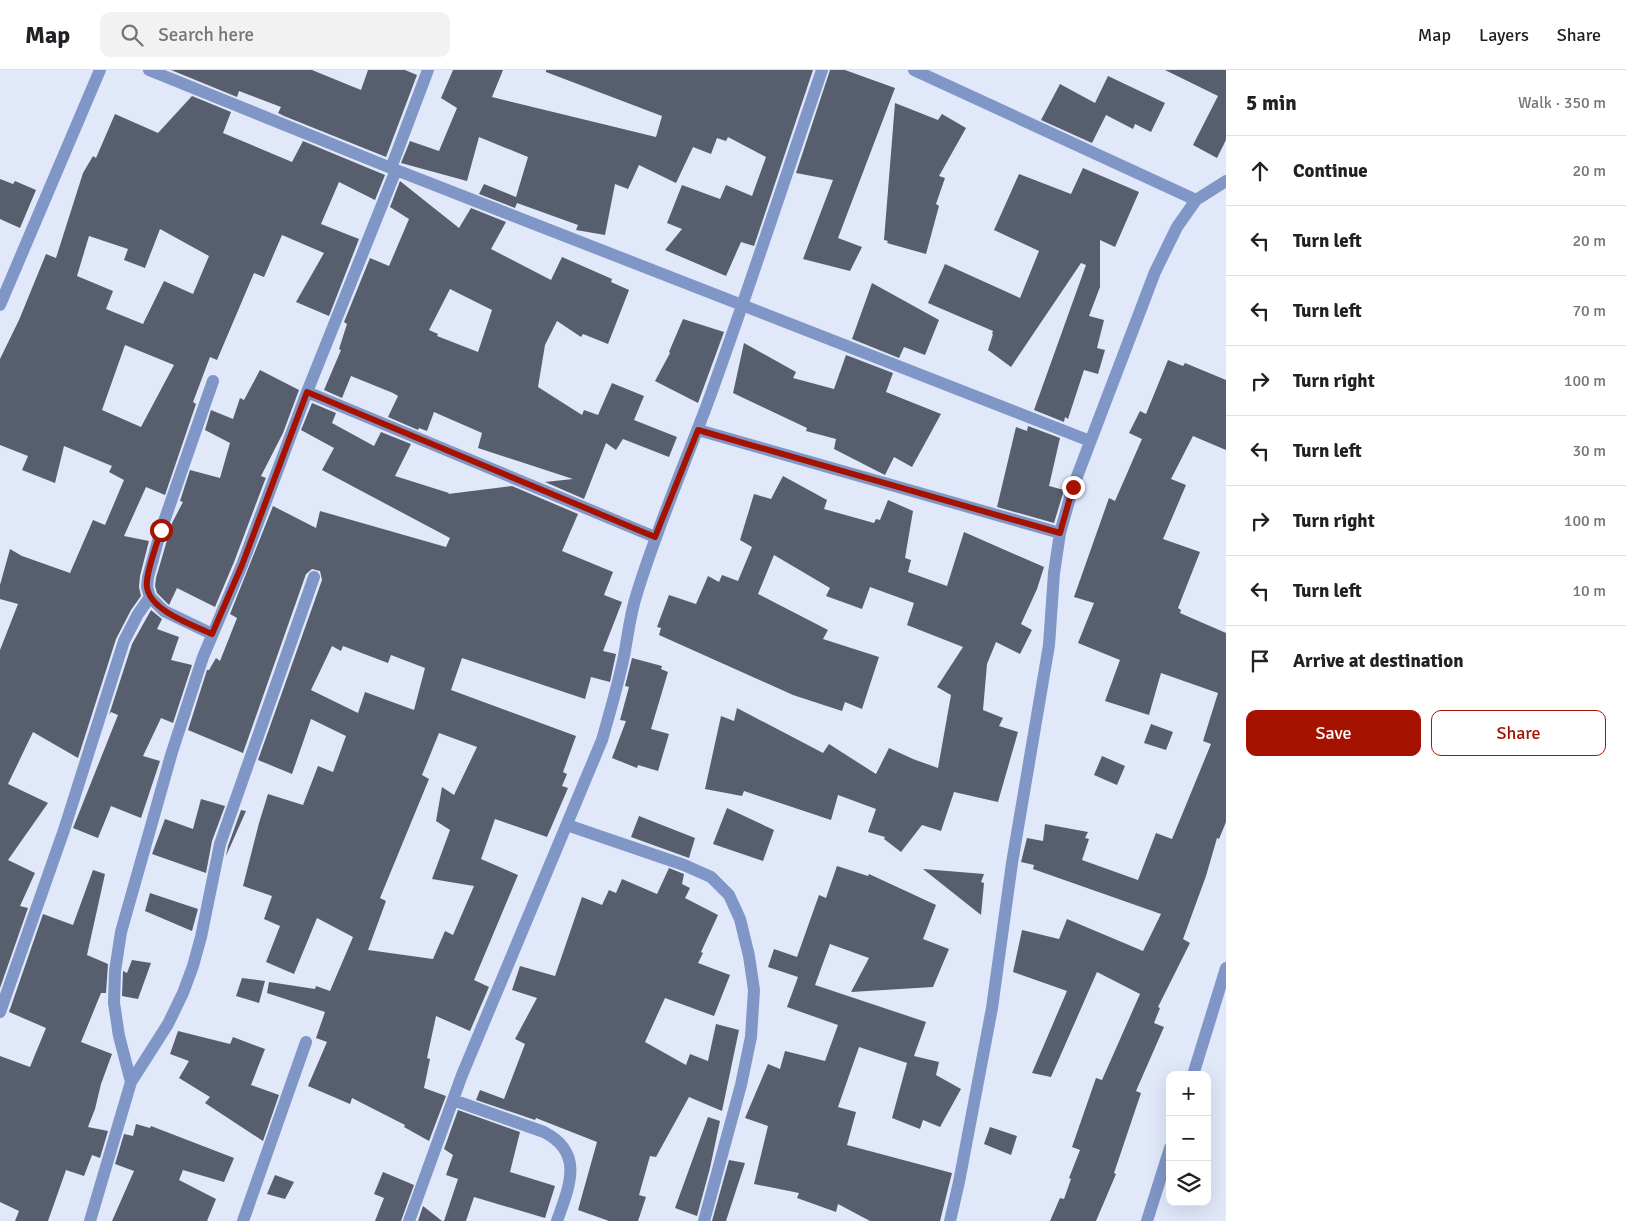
<!DOCTYPE html>
<meta charset="utf-8">
<style>
:root{--surface:#fff;--page:#f2f2f2;--text:#202124;--muted:#757577;--line:#e0e0e0;--accent:#a51300}
body{margin:0;font-family:Signika,sans-serif;background:var(--page);color:var(--text)}
.controls{position:absolute;right:15px;bottom:15px;display:grid;overflow:hidden;border-radius:10px;box-shadow:0 5px 20px #0002}
.controls button{width:45px;height:45px;display:grid;place-items:center;padding:0;border:0;border-bottom:1px solid var(--line);background:var(--surface);color:var(--text);font:25px sans-serif}
.stop{position:absolute;width:15px;height:15px;margin:-11px;border:4px solid #a51300;border-radius:50%;background:#fff}
.stop.end{background:#a51300;border-color:#fff;box-shadow:0 1px 5px #0008}
.list{margin:0;padding:0;list-style:none}
h2{display:flex;justify-content:space-between;align-items:center;height:65px;margin:0;padding:0 20px;font-size:21px}
h2 small{font-size:16px;font-weight:400;color:var(--muted)}
.list li{display:grid;grid-template-columns:32px 1fr auto;gap:15px;align-items:center;box-sizing:border-box;height:70px;padding:0 20px;border-top:1px solid var(--line)}
.list b{display:block;font-size:19px;white-space:nowrap}
.list em{font-size:16px;font-style:normal;color:var(--muted)}
.actions{display:flex;gap:10px;padding:15px 20px}
.actions a{flex:1;padding:11px 0;border:1px solid var(--accent);border-radius:10px;text-align:center;font-size:18px;color:var(--accent)}
.actions .main{background:var(--accent);color:#fff}
.icon{flex:none;width:28px;height:28px;fill:none;stroke:currentColor;stroke-width:2;stroke-linecap:round;stroke-linejoin:round}
.map{position:relative;flex:none;width:1226px;height:1151px;overflow:hidden}
header{display:flex;align-items:center;gap:30px;box-sizing:border-box;height:70px;padding:0 25px;background:var(--surface);border-bottom:1px solid var(--line)}
header strong{font-size:24px}
nav{display:flex;gap:28px;margin-inline-start:auto;font-size:18px}
.search{width:350px;height:45px;background:var(--page);display:flex;align-items:center;gap:12px;box-sizing:border-box;padding:0 18px;border-radius:10px;color:var(--muted);font-size:19px}
main{display:flex}
aside{flex:1;background:var(--surface)}
.map>svg:first-child{display:block}
.building{fill:#575f6e;fill-rule:evenodd}
.lines{fill:none;stroke-linecap:round;stroke-linejoin:round}
.street{stroke:#7f96c6;stroke-width:12}
.route{stroke:#a51300;stroke-width:6}
</style>
<header>
<strong>Map</strong>
<div class="search"><svg class="icon" aria-label="search" viewBox="0 0 24 24"><circle cx="10" cy="10" r="6"/><path d="M15 15l6 6"/></svg>Search here</div>
<nav><a>Map</a><a>Layers</a><a>Share</a></nav>
</header>
<main>
<div class="map">
<svg width="1226" height="1151" viewBox="0 0 1226 1151">
<rect width="100%" height="100%" fill="#e0e8fa"/>
<path class="building" d="M171,0H312L361,20L368,0H405L417,5L386,87L284,46L278,43L281,37L239,21L237,27Z
M453,0H503L492,27L656,67L662,46L546,2V0H813L754,176L741,172L726,206L665,180L682,159L667,153L682,115L720,129L726,115L752,126L766,87L728,67L726,71L717,68L711,84L693,77L676,113L639,95L628,119L615,114L605,165L576,160L578,155L517,133L515,138L479,124L484,114L516,127L528,87L479,67L467,111L401,93L410,71L439,81L457,38L441,28Z
M830,0H845L895,18L838,168L862,177L850,201L803,189L833,110L796,103Z
M1165,0H1226V70L1217,88L1193,75L1218,26Z
M1108,6L1165,33L1151,62L1135,54L1133,59L1106,45L1092,73L1041,50L1060,14L1095,33Z
M192,26L231,42L223,63L292,92L303,71L385,105L375,130L339,112L321,154L359,169L329,246L296,232L324,183L282,165L264,207L254,203L217,290L210,287L193,332L196,334L165,425L146,417L124,466L149,471L140,506L139,517L141,526L131,540L116,569L78,688L33,662L8,714L48,733L8,790L35,803L20,836L28,838L0,918V580L18,534L0,529V515L10,479L22,486L70,503L93,450L105,455L124,410L109,402L112,396L64,376L55,413L22,400L28,386L0,375V289L19,250L46,184L56,188L83,103L93,86L96,88L115,44L158,63ZM160,159L209,186L193,224L164,211L143,254L106,239L113,221L77,206L89,166L128,179L124,190L145,198ZM125,275L174,295L141,357L102,340Z
M895,33L938,50L942,44L966,58L939,106L945,108L936,134L939,136L926,184L887,173L888,171L884,170Z
M1083,98L1139,122L1115,177L1100,170V217L1089,246L1104,250L1097,278L1105,280L1098,304L1084,300L1068,349L1065,347L1064,352L1034,340L1086,195L1081,193L1011,297L988,280L993,264H992L993,261L928,233L945,194L1020,228L1039,181L994,160L1019,104L1071,124Z
M0,109L13,114L15,111L36,120L20,158L0,149Z
M400,111L459,158L471,138L506,152L491,179L551,210L562,187L612,209L611,212L629,220L608,274L583,264L581,267L557,251L545,275L538,317L582,345L584,340L598,345L612,313L644,326L634,350L677,367L669,387L623,369L616,380L606,373L584,429L545,412L573,409L478,378L482,363L434,342L427,361L419,358L418,360L388,347L398,326L393,323L351,306L342,328L324,320L341,280L339,279L347,254L344,252L370,188L389,196L409,149L390,137ZM450,219L492,240L478,282L437,266L438,264L429,260Z
M872,213L939,250L925,285L904,277L899,288L852,269Z
M683,249L724,262L698,333L655,311L670,283L669,282Z
M744,273L796,302L793,308L834,319L846,285L893,303L886,322L941,344L912,397L894,387L885,405L881,403L834,379L836,369L806,361L807,358L733,323Z
M1168,290L1183,296L1185,293L1226,310V380L1193,366L1171,409L1186,415L1163,469L1200,482L1178,538L1181,540L1180,543L1226,563V752L1219,769L1217,768L1206,806L1183,869L1190,873L1158,937L1160,938L1154,953L1164,957L1136,1021L1141,1023L1114,1103L1116,1104L1096,1151H1050L1060,1128L1064,1129L1071,1109L1069,1108L1080,1080L1072,1077L1096,1008L1102,1010L1140,924L1097,902L1051,1007L1032,1003L1067,921L1013,902L1022,860L1059,869L1067,849L1143,881L1161,844L1033,799L1034,795L1021,792L1027,768L1043,771L1045,754L1088,762L1085,768L1089,769L1082,790L1138,810L1156,763L1172,769L1211,674L1203,671L1218,623L1161,603L1149,645L1105,631L1120,590L1078,573L1094,533L1074,527L1109,428L1115,431L1142,369L1129,363L1140,341L1146,344Z
M260,300L299,320L283,363L261,406L266,408L265,410L234,492L215,537L177,518L169,535L157,523L155,516L156,508L172,453L183,432L180,431L190,400L220,408L230,373L205,360L211,340L233,349L240,328L244,330Z
M312,333L336,343L332,353L374,376L381,362L411,374L395,406L449,423L448,424L512,416L578,444L562,481L613,502L604,525L622,532L603,581L616,584L610,612L591,607L585,629L462,588L451,620L576,666L563,702L567,704L562,716L568,718L547,767L495,749L481,789L518,805L474,910L489,917L470,961L436,946L427,988L430,989L424,1018L446,1026L429,1071L404,1057L405,1055L352,1028L350,1034L308,1016L327,972L316,968L325,942L267,923L269,912L315,919L316,916L330,921L353,867L317,848L294,904L266,892L280,856L264,849L272,826L243,816L259,753L268,724L303,735L318,696L333,702L346,666L311,649L292,704L258,690L322,510L320,501L312,499L306,504L243,683L188,660L207,600H209L216,588L220,591L237,548L230,544L273,436L316,458L320,441L446,477L450,468L322,400L334,378L301,360ZM332,576L341,581L343,576L388,593L391,585L425,598L414,640L365,622L358,643L311,620ZM439,663L477,677L454,725L442,717L436,751L450,760L432,809L474,816L453,865L445,861L433,889L368,880L386,831L380,828L429,709L422,705Z
M1028,356L1060,368L1049,416L1064,420L1054,453L997,437L1016,357L1027,361Z
M783,406L827,430L824,439L874,453L876,449L880,450L888,430L913,441L905,488L911,490L908,502L947,516L964,462L1044,497L1037,519L1021,554L1032,560L1020,584L996,572L987,594L983,640L1003,648L999,656L1018,662L998,732L954,722L941,761L922,755L901,782L884,769L885,767L868,762L876,739L838,725L831,750L744,721L742,726L705,719L721,646L734,651L737,638L823,683L829,674L876,704L889,678L913,689L938,698L951,625L937,617L963,577L907,555L914,533L870,517L862,539L826,526L830,518L774,485L758,524L828,560L823,569L879,587L862,639L845,632L842,641L793,625L659,565L661,558L657,557L669,525L696,534L708,506L719,512L722,505L738,511L752,477L740,470L754,424L771,429Z
M151,540L162,549L157,559L179,567L171,590L192,595L173,653L161,648L143,686L160,691L141,748L111,736L98,768L73,758L118,645L111,642L109,645L132,574Z
M632,588L662,596L661,599L668,602L651,659L669,664L658,701L638,695L637,698L612,688L626,651L620,650L629,617L625,616Z
M1151,654L1173,662L1166,680L1144,673Z
M1102,686L1125,696L1117,715L1094,705Z
M201,729L225,736L212,771L206,803L152,784L165,749L193,759Z
M727,738L774,760L763,791L713,774Z
M241,740L246,741L226,786L228,776Z
M639,746L695,768L689,788L631,767Z
M837,796L868,806L869,804L936,835L923,869L949,879L933,917L851,922L869,888L830,874L815,915L926,952L914,986L939,992L936,1005L961,1019L940,1057L923,1050L920,1059L892,1048L907,993L859,977L838,1037L856,1042L847,1075L952,1103L940,1151H870L838,1134L836,1142L797,1128L799,1123L754,1114L768,1056L745,1048L768,994L780,999L785,981L825,991L838,955L787,937L798,907L768,897L774,879L797,887L819,825L826,828Z
M669,798L684,804L682,814L690,818L685,828L718,845L701,882L703,883L698,893L730,905L714,946L665,928L645,972L686,995L690,984L708,991L716,954L739,960L722,1041L689,1027L656,1087L650,1086L639,1125L646,1127L638,1151H609L578,1140L597,1072L536,1048L535,1050L476,1030L480,1020L504,1029L525,974L515,969L537,928L512,920L520,896L555,906L582,827L602,835L609,820L616,823L622,809L657,824Z
M923,799L984,804L981,812L984,813L981,845Z
M93,800L105,804L87,885L108,894L106,923H101L81,972L112,984L101,1014L95,1039L88,1057L108,1061L100,1088L92,1085L84,1106L66,1100L48,1151H15L19,1141L0,1132V986L30,997L46,958L9,942L43,844L73,855Z
M150,823L198,839L192,861L145,841Z
M132,890L151,893L138,929L122,926L123,901L127,903Z
M242,908L265,911L259,933L236,926Z
M178,961L230,974L233,967L265,979L251,1015L279,1025L263,1071L205,1033L210,1027L179,1008L189,991L170,984Z
M458,1040L520,1062L510,1102L555,1116L545,1148L474,1127L466,1151H444L458,1109L446,1105L453,1085L444,1079Z
M708,1047L720,1051L710,1098L697,1146L675,1138Z
M136,1054L150,1058L151,1056L234,1088L224,1112L183,1100L179,1110L216,1129L207,1151H112L134,1101L115,1094L124,1064L133,1066Z
M990,1057L1017,1066L1011,1085L984,1074Z
M729,1090L745,1093L726,1151H712Z
M383,1102L414,1115L401,1151H375L384,1128L374,1124Z
M275,1105L294,1112L285,1129L267,1124Z
M423,1136L442,1151H418Z"/>
<g class="lines">
<path class="street" d="M149,0L391,98L1090,371
M914,0L1196,130
M391,98L428,0
M0,235L100,0
M307,322L655,467
M698,360L1060,463
M212,564L164,541L150,527L147,517L148,507L161,460L213,311
M567,755L684,795L711,807L729,825L740,849L749,886L754,920L751,967L741,1015L704,1151
M0,942L64,760L124,571L138,544L150,527
M1193,1005L1226,898
M131,1012L119,966L114,933L115,901L121,862L172,682L203,587L242,495L307,322L396,100
M453,1030L544,1062C585,1083 569,1117 557,1151
M90,1151L131,1012L168,954L183,923L193,896L201,867L220,774L314,507
M243,1151L306,972
M409,1151L462,1005L602,670C610,642 618,615 624,586C628,565 630,544 637,523C657,458 684,396 708,332C748,222 784,111 822,0
M950,1151L959,1112L992,938L1012,793L1049,575L1054,503L1060,463L1073,417L1155,202L1177,157L1196,130L1226,111
M1147,1151L1170,1078"/>
</g>
<g class="lines">
<path class="route" d="M161,460C157,474 145,505 147,517C150,541 193,555 212,564L242,495L307,322L655,467L698,360L1060,463L1073,417"/>
</g>
</svg>
<div class="controls">
<button>+</button>
<button>−</button>
<button><svg class="icon" aria-label="layers" viewBox="0 0 24 24"><path d="M12 4l9 5-9 5-9-5zM3 14l9 5 9-5"/></svg></button>
</div>
<div class="stop" style="left:161px;top:460px"></div>
<div class="stop end" style="left:1073px;top:417px"></div>
</div>
<aside>
<h2>5 min<small>Walk · 350 m</small></h2>
<ul class="list">
<li><svg class="icon" aria-label="ahead" viewBox="0 0 24 24"><path d="M12 20V5M6 11l6-6 6 6"/></svg><div><b>Continue</b></div><em>20 m</em></li>
<li><svg class="icon" aria-label="left" viewBox="0 0 24 24"><path d="M17 20v-9H6M10 6l-5 5 5 5"/></svg><div><b>Turn left</b></div><em>20 m</em></li>
<li><svg class="icon" aria-label="left" viewBox="0 0 24 24"><path d="M17 20v-9H6M10 6l-5 5 5 5"/></svg><div><b>Turn left</b></div><em>70 m</em></li>
<li><svg class="icon" aria-label="right" viewBox="0 0 24 24"><path d="M7 20v-9h11M14 6l5 5-5 5"/></svg><div><b>Turn right</b></div><em>100 m</em></li>
<li><svg class="icon" aria-label="left" viewBox="0 0 24 24"><path d="M17 20v-9H6M10 6l-5 5 5 5"/></svg><div><b>Turn left</b></div><em>30 m</em></li>
<li><svg class="icon" aria-label="right" viewBox="0 0 24 24"><path d="M7 20v-9h11M14 6l5 5-5 5"/></svg><div><b>Turn right</b></div><em>100 m</em></li>
<li><svg class="icon" aria-label="left" viewBox="0 0 24 24"><path d="M17 20v-9H6M10 6l-5 5 5 5"/></svg><div><b>Turn left</b></div><em>10 m</em></li>
<li><svg class="icon" aria-label="arrive" viewBox="0 0 24 24"><path d="M6 21V4h12l-3 4 3 4H6"/></svg><div><b>Arrive at destination</b></div></li>
</ul>
<div class="actions"><a class="main">Save</a><a>Share</a></div>
</aside>
</main>
